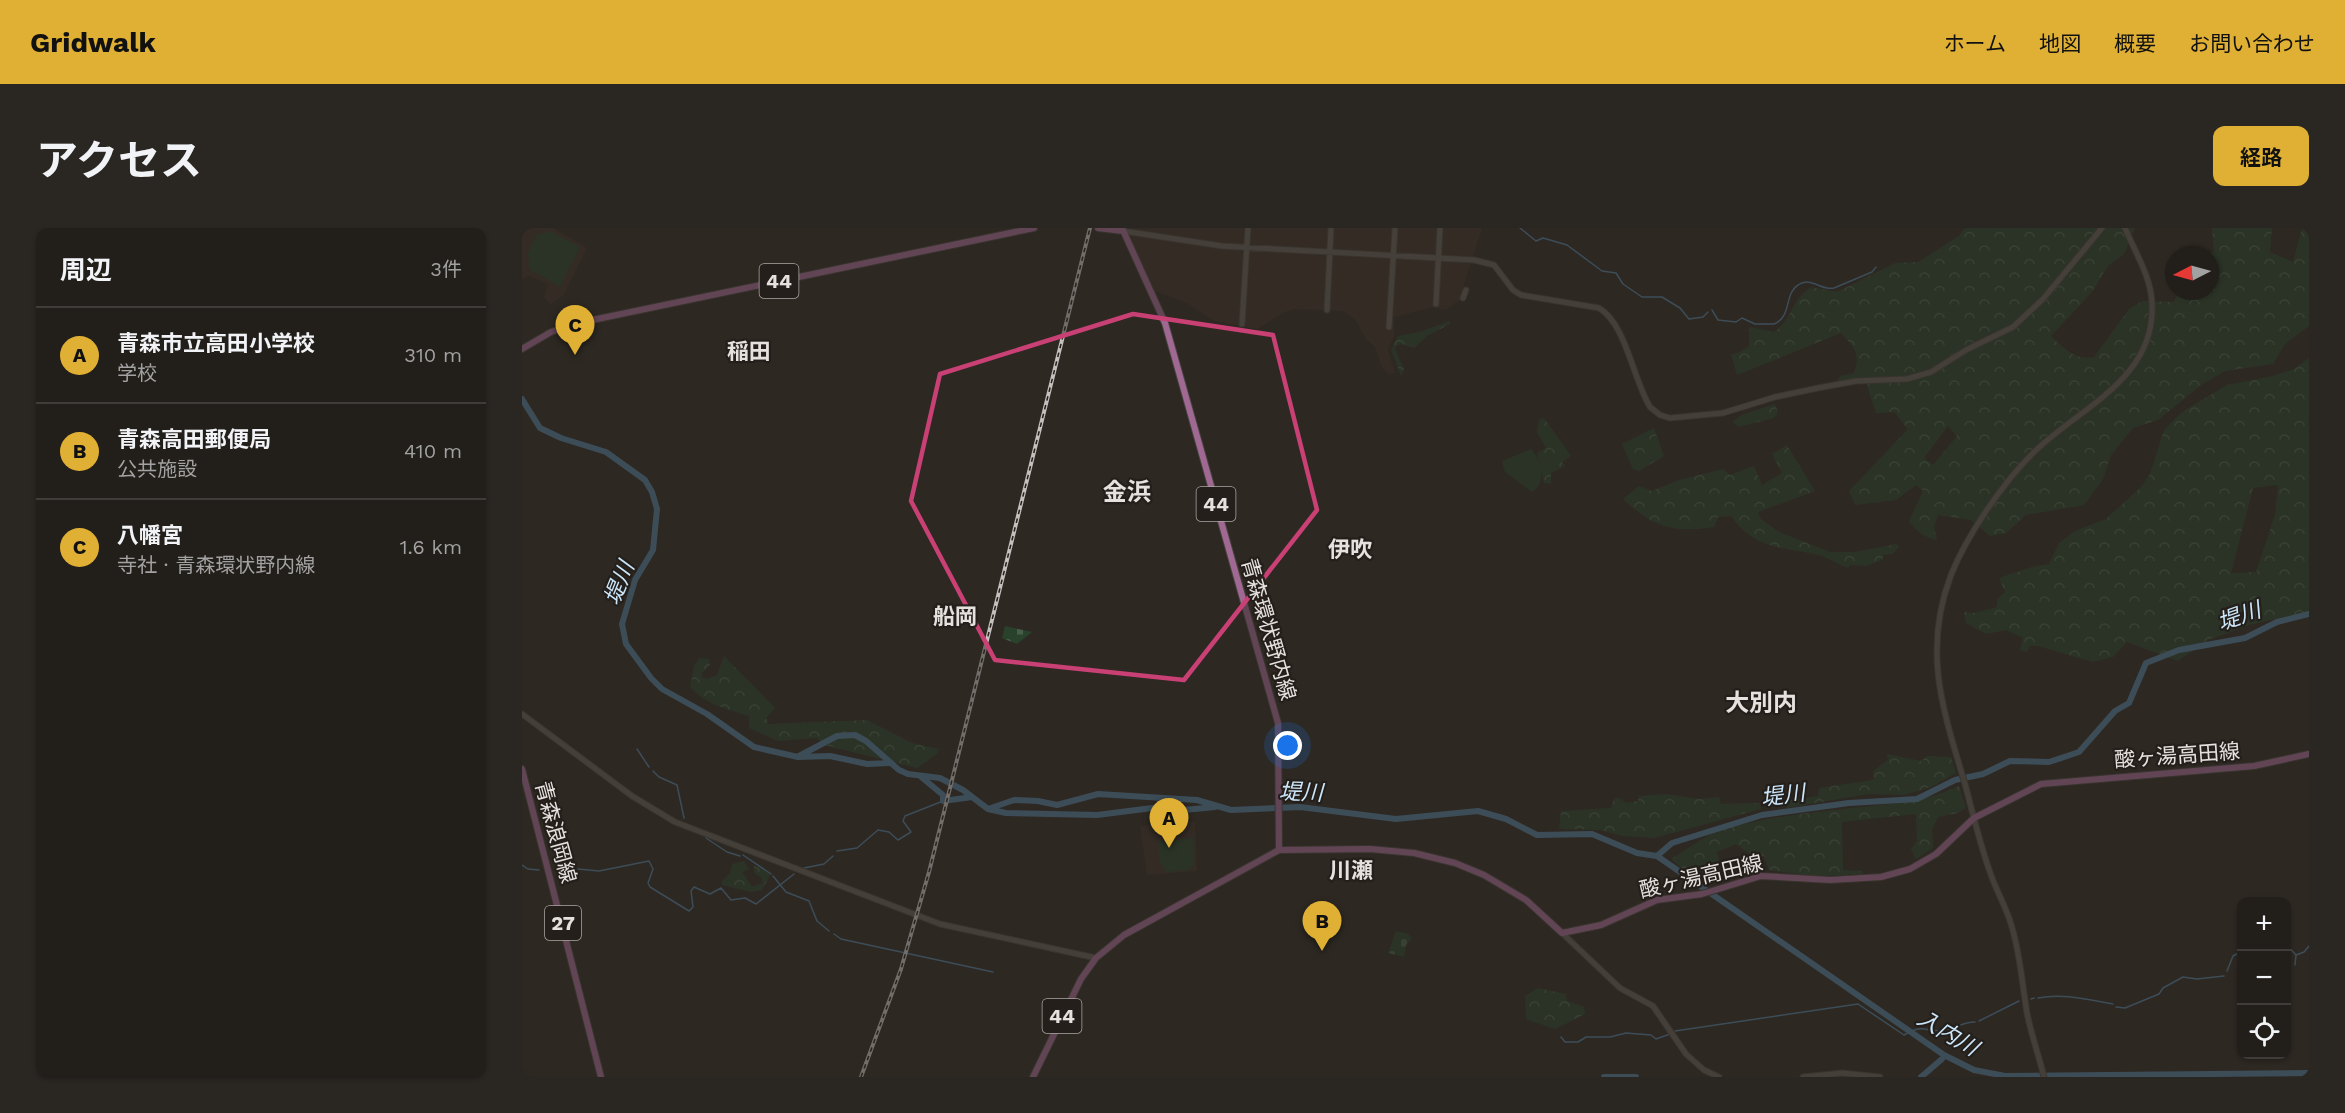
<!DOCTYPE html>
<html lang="ja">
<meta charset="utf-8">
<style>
:root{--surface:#221e1a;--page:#2a2723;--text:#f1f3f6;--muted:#a2a2a2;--line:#3f3c39;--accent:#e0b034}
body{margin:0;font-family:"Work Sans","Noto Sans JP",sans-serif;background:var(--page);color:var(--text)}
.controls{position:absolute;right:18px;bottom:18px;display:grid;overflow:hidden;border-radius:12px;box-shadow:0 2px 4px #0004}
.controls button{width:54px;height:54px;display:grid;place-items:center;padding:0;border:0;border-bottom:2px solid var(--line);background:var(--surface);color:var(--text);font:30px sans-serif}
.compass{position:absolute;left:1643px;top:18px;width:54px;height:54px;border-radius:50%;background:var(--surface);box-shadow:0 2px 4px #0004;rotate:264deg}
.you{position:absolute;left:766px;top:518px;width:21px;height:21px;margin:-15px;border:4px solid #fff;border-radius:50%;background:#1a73e8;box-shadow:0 0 0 9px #1a73e833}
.badge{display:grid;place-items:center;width:39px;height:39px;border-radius:50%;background:var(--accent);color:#111;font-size:20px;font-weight:700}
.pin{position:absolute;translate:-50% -50px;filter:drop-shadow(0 2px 3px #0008)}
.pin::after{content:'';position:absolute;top:32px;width:21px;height:18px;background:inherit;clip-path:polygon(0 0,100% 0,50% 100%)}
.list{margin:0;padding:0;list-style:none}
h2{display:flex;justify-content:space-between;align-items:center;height:78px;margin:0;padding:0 24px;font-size:26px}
h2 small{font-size:20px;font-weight:400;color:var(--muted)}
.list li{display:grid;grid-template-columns:39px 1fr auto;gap:18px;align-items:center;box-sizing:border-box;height:96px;padding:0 24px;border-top:2px solid var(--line)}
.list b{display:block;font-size:22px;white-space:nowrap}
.list p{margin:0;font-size:20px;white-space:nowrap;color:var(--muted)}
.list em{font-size:20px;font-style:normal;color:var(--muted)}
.icon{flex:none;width:33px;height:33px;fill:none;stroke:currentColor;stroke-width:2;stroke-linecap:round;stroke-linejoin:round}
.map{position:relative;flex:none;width:1787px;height:849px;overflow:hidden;border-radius:12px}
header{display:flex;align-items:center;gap:36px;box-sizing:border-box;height:84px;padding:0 30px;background:var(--accent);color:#111}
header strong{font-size:28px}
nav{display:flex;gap:33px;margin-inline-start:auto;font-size:21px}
.intro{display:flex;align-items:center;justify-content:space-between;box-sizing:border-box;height:144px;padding:0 36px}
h1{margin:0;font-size:42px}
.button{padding:15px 27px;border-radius:12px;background:var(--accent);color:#111;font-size:21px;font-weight:700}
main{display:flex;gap:36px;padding:0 36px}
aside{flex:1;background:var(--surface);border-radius:12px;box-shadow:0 2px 4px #0004}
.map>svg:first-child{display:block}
.built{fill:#3a2f26}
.grass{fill:#29422b}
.forest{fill:url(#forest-crowns);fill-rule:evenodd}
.cemetery{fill:url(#cemetery-stones)}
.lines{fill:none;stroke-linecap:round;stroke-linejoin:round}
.stream{stroke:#4e7a9a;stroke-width:1.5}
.river{stroke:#4e7a9a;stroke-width:6}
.minor-casing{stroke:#48433e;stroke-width:7}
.major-casing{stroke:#48433e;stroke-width:8}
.minor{stroke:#625c56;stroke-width:5}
.major{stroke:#a06993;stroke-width:6}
.rail-casing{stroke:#c4c0bd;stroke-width:4}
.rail{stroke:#241f1a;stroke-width:1.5;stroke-dasharray:4.5;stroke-linecap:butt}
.marked{fill:none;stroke:#c94075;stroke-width:4.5;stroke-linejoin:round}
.labels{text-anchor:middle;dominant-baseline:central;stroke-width:4.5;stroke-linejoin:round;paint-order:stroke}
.shield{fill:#241f1a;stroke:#aba7a3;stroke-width:1.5}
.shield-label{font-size:20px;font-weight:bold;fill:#e5e1de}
.street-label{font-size:21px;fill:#e5e1de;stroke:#241f1a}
.neighbourhood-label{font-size:22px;font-weight:bold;fill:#e5e1de;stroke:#241f1a}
.water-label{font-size:22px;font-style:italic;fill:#cce7fb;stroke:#241f1a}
.quarter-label{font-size:24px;font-weight:bold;fill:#e5e1de;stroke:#241f1a}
</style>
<header>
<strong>Gridwalk</strong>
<nav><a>ホーム</a><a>地図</a><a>概要</a><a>お問い合わせ</a></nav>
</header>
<div class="intro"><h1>アクセス</h1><a class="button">経路</a></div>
<main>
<aside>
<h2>周辺<small>3件</small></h2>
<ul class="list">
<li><span class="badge">A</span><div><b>青森市立高田小学校</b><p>学校</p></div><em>310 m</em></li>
<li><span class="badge">B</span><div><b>青森高田郵便局</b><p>公共施設</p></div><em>410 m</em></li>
<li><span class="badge">C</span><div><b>八幡宮</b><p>寺社 · 青森環状野内線</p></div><em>1.6 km</em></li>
</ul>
</aside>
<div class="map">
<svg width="1787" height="849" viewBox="0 0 1787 849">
<defs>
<pattern id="forest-crowns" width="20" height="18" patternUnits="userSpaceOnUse" patternTransform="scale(1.5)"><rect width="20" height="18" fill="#29422b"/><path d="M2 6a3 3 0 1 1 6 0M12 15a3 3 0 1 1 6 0" fill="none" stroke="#485d49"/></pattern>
<pattern id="cemetery-stones" width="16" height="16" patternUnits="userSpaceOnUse" patternTransform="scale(1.5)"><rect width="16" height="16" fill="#29422b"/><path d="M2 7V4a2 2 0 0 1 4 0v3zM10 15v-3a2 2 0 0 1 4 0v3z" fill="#485d49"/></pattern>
</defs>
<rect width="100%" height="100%" fill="#2e2823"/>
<path class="built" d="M0,0H31L65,20L41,68L28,76L22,69L26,56L7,48L0,51Z
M603,0H960L937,72L924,82L912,79L872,89V108L866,122L873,145L867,146L860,140L853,119L844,111L833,91L821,83L773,81L763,84L735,101L692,93L665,75L632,63Z
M673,593L675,643L625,647L618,598Z"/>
<path class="grass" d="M28,3L58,19L38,59L7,41L6,24L15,7Z
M1009,221C1020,233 1025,254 1010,264L983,244L980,233Z
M671,610L672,637L667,642L644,644L638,635L636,613Z"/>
<path class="forest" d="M1443,0H1613L1602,26L1586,38L1570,64L1529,108C1542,120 1553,133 1572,129L1608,80L1621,73L1652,74L1657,63H1688V27H1685L1692,23L1690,0H1750L1748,24L1771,34L1780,0H1787V98L1763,116L1751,136L1703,143L1679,157L1636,192L1611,200L1589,227L1581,251L1562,277L1504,287L1484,305L1468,308L1449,292L1416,287L1412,299L1415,312C1403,310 1394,303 1387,293L1401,263L1394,257L1374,272L1333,277L1327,263L1386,201L1372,184L1354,185L1342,149L1315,153L1318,148L1332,145C1339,126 1332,119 1319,105L1215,147L1209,126L1216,125L1227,118V99L1252,104C1272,90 1267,74 1289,59L1315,64L1373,35L1396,34L1437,8ZM1426,198L1435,208L1411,237L1402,230Z
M928,93V96L905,108L892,120L880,116L875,117L873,121L882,141L879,148L869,122L876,108L897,104Z
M1787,130V384L1730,396L1686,412L1656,433L1605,414L1591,429L1571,434L1516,418H1508L1505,424L1498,422L1501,410L1484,402L1464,406L1444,395L1442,384L1453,385L1475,379V371L1483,364L1477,350L1510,339L1527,336L1537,315L1553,303L1584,291L1620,258L1628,246L1642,202L1660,184L1705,157L1751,148L1772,141ZM1756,257L1753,287L1734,344L1709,345L1731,260Z
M1253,176L1256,184L1252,190L1216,199L1211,194L1219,187Z
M1022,190L1049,228L1040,234L1043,238L1029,245V256L1022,255L1015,225L1024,220L1015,204L1017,192Z
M1132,200L1142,228L1117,243L1111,241L1100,216Z
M1265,217L1293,263L1236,284L1239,291L1257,304L1308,324H1333L1374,316L1377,319L1371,326L1361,327V331L1345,338L1328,337L1326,340C1317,337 1309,331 1300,328C1262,318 1235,324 1209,288L1196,289L1192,299C1150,305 1132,300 1101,271L1117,258L1130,263L1157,252L1201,241L1208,247L1232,238L1240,257L1260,245L1250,226Z
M202,428L253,480L244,490L247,496L345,492L390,515L417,521L415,526L395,540L302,517L295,510L256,513L227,500V488C207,482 183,476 168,459L172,438L177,430L187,431L188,437L180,445V449L185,451L195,447Z
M1365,526L1399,533L1405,528L1429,529L1434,545L1409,559L1382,567L1346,566L1265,580L1263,573L1296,568L1297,560L1351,552V543L1366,532Z
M1437,558L1444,580L1436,585L1416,589L1410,601L1411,620L1394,631L1389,621L1395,613L1394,586L1320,594L1321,642L1340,643L1341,646L1291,648L1247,642L1242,628L1232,629L1214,616L1195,624L1198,637L1184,647L1181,642L1169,648L1149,631C1162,624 1174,614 1187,607C1213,594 1282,585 1313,582C1356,576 1397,577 1437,558Z
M1143,566L1177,571L1197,569L1199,576L1238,575L1239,581L1132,610L1101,608L1078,602L1037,601L1039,583L1089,580L1092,571L1097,570L1104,575L1116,573L1117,568Z
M222,633L227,641L220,644L230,659L241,655L239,649L232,645V638L241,641L248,647L240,662L229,664L200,657V653L208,645L210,636Z
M1016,760L1044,766L1045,773L1062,779L1063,786L1033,801L1004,791L1003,768Z"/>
<path class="cemetery" d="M483,398L510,404L495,416L480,410Z
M874,703L886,706L890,710L884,717L882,729L866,725Z"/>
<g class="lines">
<path class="stream" d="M998,0L1014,13L1021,10L1045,17L1080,43L1094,45L1101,56L1120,69H1140L1158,80L1167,91L1181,89L1186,84
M1190,82L1196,92L1214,94L1220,90L1233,96H1252C1270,89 1262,66 1276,57C1289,48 1299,63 1312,60L1350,44L1354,39
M115,521L127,539
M131,543L137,549L155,557L162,590
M184,610L205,624L218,628
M315,623L335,620L356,602L367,604L376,612L389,604L381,593L383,588L421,573
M221,627L249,646
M0,637L6,641L17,642
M282,640L302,636L311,628
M56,641L77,643L127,633L131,641L126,655L128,659L167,683L171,679L169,663L172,659L188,666L199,660L209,672L223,670L234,676L272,646
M34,642L50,640
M251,648L264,664L287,673L295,693L307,703
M312,706L319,711L471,744
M1764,716L1774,727L1773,737
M1774,727L1782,724L1787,718
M1705,743L1711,728L1720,723
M1516,770C1542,765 1567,772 1591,776
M1509,771L1512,770
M1594,779L1603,780L1637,766L1641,760L1661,749L1675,751L1702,748
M1457,793L1497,773
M1153,803L1336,776L1382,807C1402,794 1405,806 1425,802C1436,800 1440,794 1453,794
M1039,809L1043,814H1056L1064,809H1088L1104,805L1129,807L1134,811L1148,806"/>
<path class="river" d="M0,171L18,200L39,210L84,224L123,252L130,264L135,281L131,322L113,352L100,396L104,416L129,450L140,461L185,486L232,519L276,529L308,528L345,536L367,535
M277,528L315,508L333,507L344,513L377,542L386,546L418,550L441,562L466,581L484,585L575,587L646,578L662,582L693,579
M398,548L421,567V573L450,569
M466,581L492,572L516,573L535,577L576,566L675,572L709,582L778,579L874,591L956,583L984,591L1015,607L1070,606L1115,625L1135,628L1150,615L1240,587L1327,575L1395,571L1433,552L1461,546L1488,533L1527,534L1557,524L1593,483L1607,475L1624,435L1657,422L1723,410L1755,394L1787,386
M1135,628L1422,827L1452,842L1483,848L1787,845
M1082,849H1114
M1399,849L1420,831"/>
<g class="minor-casing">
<path id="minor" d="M601,3L700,18L952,32L972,37L991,62L999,67L1077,80C1104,96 1111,151 1128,179L1138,187L1148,190L1201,185L1253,169L1296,160L1334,153L1385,151L1409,144L1444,122L1491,99L1521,71L1580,0
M941,70L944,62
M914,76L918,0
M805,82L809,0
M720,96L726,0
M867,99L873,0
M0,486L110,568L153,594L418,696L574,730
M1040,705L1098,760L1131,778L1164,826L1182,842L1197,849
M1281,849L1320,845L1358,849
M1522,849C1517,828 1509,806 1505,785C1500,755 1498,724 1489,696C1484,679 1475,664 1469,647C1458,617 1451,586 1443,556C1421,482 1400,423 1429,347C1445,307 1480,256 1511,225C1556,180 1634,152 1630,75C1629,49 1613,24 1603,0"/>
</g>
<g class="major-casing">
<path id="major" d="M576,0L601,3
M600,0L643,95L756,495L757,622
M0,121L29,104L56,95L512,0
M0,541L79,849
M511,849L559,751L574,730L602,707L757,622L848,621L892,625L933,635L962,647L1004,672L1040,705L1045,704L1079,697L1135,672L1180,666L1239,648L1308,652L1359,649L1388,641L1414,626L1452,590L1519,556L1732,538L1787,526"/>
</g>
<use href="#minor" class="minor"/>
<use href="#major" class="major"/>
<g class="rail-casing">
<path id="rail" d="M339,849L379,741L407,644L568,0"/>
</g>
<use href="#rail" class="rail"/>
</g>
<path d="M0 0H1787V849H0ZM611,86L751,107L795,282L662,452L473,432L389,273L418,146Z" fill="#2e2823" fill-opacity=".55" fill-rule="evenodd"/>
<path class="marked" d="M611,86L751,107L795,282L662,452L473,432L389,273L418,146Z"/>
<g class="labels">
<g class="shield">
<rect x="237.5" y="36" width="39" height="34" rx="4.5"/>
<rect x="674.5" y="259" width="39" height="34" rx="4.5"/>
<rect x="23" y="678" width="36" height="34" rx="4.5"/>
<rect x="520.5" y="771" width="39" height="34" rx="4.5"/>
</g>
<g class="shield-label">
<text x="257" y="53">44</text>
<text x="694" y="276">44</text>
<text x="41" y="695">27</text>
<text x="540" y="788">44</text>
</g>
<g class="street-label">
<text transform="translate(747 401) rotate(74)">青森環状野内線</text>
<text transform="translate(1655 527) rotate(-4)">酸ヶ湯高田線</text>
<text transform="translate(34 604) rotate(75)">青森浪岡線</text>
<text transform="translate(1179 648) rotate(-13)">酸ヶ湯高田線</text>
</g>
<g class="neighbourhood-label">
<text x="227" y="123">稲田</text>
<text x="828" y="321">伊吹</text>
<text x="433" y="388">船岡</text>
<text x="829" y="642">川瀬</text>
</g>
<g class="water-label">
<text transform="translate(97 355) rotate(-68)">堤川</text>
<text transform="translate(1717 388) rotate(-19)">堤川</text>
<text transform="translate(779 564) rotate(2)">堤川</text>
<text transform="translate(1261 567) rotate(-7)">堤川</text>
<text transform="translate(1426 805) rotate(31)">入内川</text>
</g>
<g class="quarter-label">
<text x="605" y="264">金浜</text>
<text x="1239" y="475">大別内</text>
</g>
</g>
</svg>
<div class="controls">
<button>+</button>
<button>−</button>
<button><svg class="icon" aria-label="locate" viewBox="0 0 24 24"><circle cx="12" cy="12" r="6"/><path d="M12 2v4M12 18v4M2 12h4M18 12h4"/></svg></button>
</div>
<svg class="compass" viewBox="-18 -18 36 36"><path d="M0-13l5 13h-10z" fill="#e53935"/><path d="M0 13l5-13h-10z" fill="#a2a2a2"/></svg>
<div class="you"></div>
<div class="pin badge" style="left:647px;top:620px">A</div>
<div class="pin badge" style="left:800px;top:723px">B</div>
<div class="pin badge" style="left:53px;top:127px">C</div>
</div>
</main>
